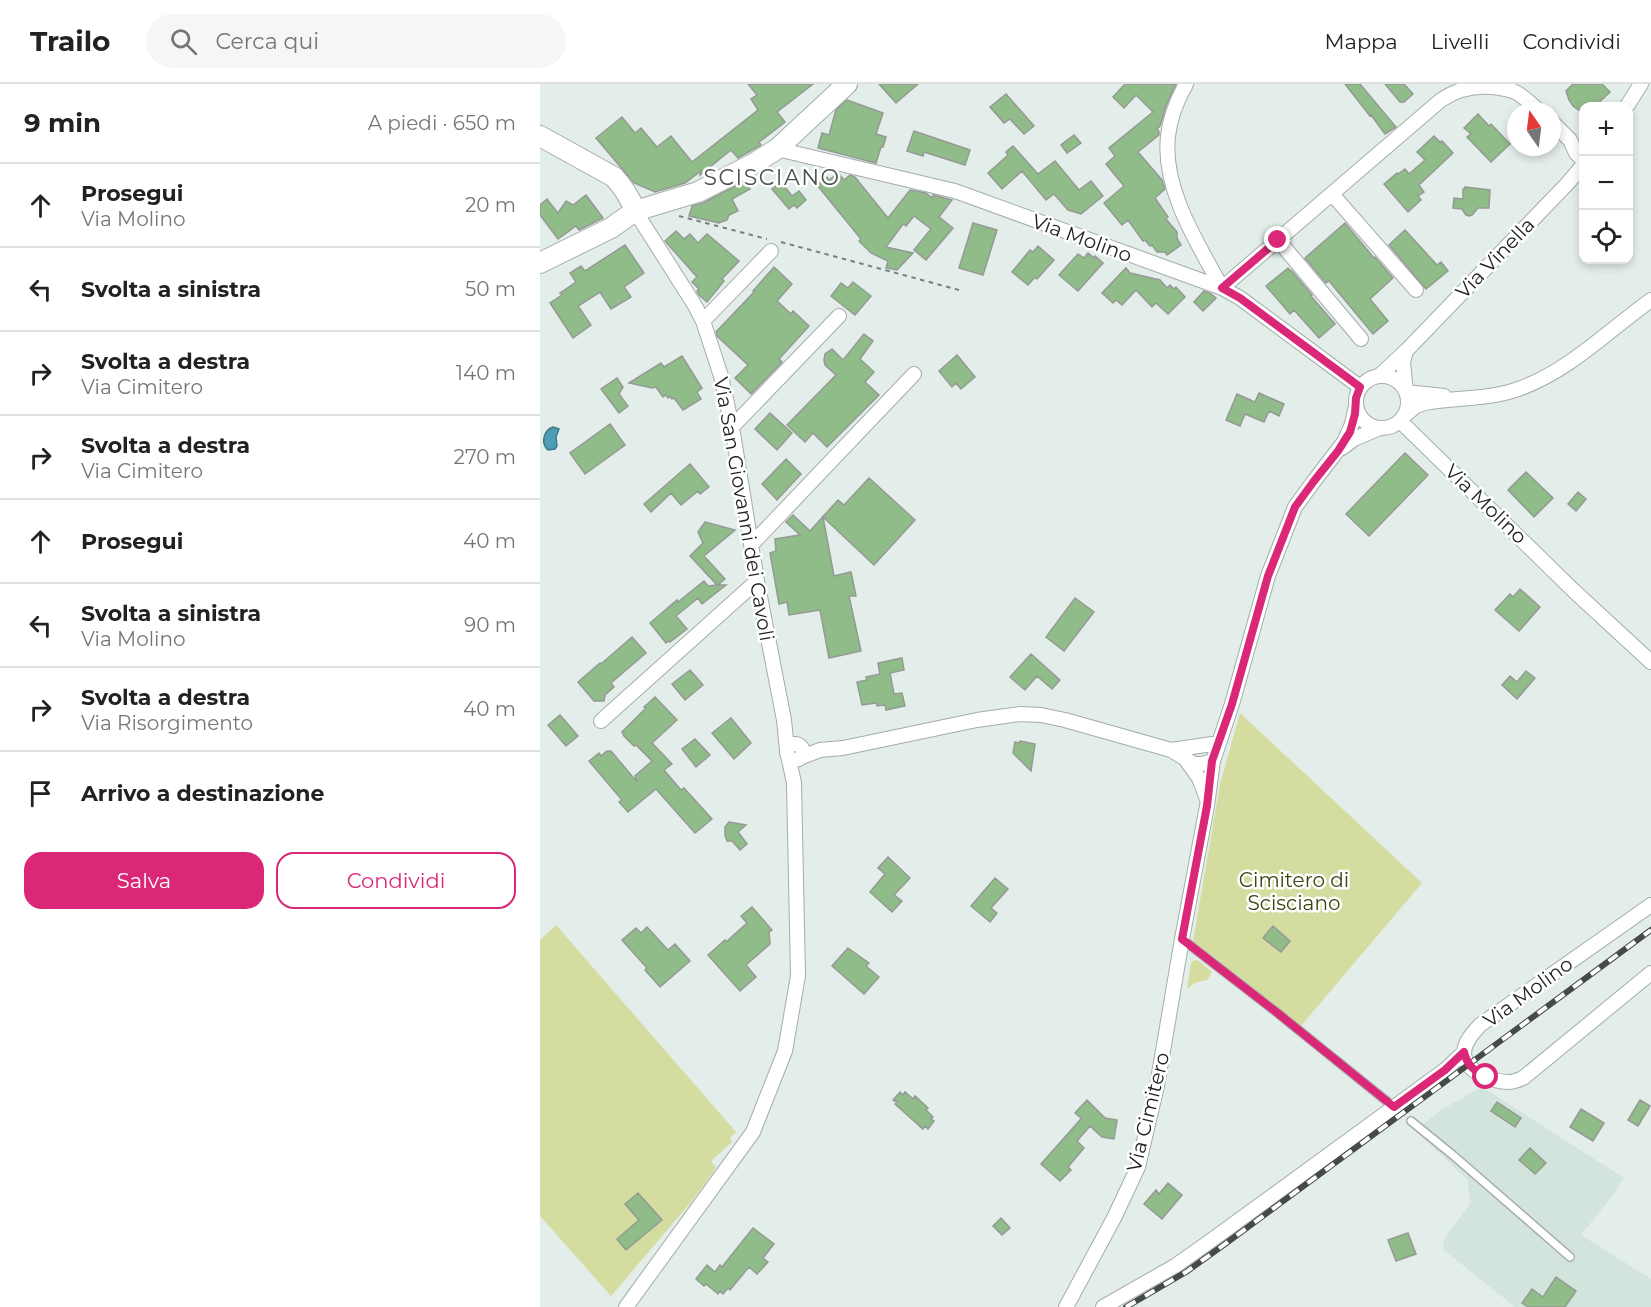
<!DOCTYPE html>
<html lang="it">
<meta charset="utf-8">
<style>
:root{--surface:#fff;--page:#f6f6f6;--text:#222;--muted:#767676;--line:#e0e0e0;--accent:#db2777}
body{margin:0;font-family:Montserrat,sans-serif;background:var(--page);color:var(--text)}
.controls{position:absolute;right:18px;top:18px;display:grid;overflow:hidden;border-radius:12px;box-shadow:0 3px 9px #0003}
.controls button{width:54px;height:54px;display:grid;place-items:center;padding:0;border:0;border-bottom:2px solid var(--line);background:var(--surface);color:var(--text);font:30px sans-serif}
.compass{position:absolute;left:967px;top:18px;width:54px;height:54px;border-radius:50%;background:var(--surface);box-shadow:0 3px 9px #0003;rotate:346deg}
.stop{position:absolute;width:18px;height:18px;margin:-14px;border:4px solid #db2777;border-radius:50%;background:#fff}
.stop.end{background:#db2777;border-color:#fff;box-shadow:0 2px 6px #0008}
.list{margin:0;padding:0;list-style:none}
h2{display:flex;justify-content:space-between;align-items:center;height:78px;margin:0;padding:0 24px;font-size:26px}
h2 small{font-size:20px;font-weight:400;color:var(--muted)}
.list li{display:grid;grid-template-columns:39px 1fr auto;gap:18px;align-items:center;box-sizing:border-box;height:84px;padding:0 24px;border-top:2px solid var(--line)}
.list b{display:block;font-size:22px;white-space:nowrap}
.list p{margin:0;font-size:20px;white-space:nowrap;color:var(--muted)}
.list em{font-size:20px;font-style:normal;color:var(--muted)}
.actions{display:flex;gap:12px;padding:18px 24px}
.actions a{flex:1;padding:14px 0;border:2px solid var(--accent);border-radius:18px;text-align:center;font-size:21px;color:var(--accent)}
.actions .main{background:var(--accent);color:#fff}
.icon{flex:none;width:33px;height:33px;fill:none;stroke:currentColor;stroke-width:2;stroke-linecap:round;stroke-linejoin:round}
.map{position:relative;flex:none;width:1111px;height:1223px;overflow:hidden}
header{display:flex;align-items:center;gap:36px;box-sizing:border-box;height:84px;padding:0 30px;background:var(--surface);border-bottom:2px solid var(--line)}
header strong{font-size:28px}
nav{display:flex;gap:33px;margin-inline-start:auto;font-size:21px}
.search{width:420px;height:54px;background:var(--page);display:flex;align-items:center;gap:15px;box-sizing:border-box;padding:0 21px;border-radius:33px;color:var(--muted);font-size:22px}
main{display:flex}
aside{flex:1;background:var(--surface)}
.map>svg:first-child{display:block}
.built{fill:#d2e4dc}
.green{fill:#d5dca0}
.water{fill:#4e9db7;stroke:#3f7889;stroke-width:1.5}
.building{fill:#90bc89;stroke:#949a93;stroke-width:1.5}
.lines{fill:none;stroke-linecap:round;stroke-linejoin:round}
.lane-casing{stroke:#a4ada9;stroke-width:10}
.street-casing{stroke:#a4ada9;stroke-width:16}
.secondary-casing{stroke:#a4ada9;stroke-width:22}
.path{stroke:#797f7d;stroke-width:2;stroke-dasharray:4.5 4.5;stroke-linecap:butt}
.lane{stroke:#fff;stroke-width:7}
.street{stroke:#fff;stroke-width:14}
.secondary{stroke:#fff;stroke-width:20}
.rail-casing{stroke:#464b49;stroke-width:6}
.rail{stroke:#fff;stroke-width:4;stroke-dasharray:11;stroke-linecap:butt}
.route{stroke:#db2777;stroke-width:8}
.labels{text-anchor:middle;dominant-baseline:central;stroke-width:5;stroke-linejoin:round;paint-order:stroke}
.street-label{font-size:20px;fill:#1d201f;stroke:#fff}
.park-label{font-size:20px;fill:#3e4210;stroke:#fff}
.quarter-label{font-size:22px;letter-spacing:1.5px;fill:#4b5350;stroke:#fff}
</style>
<header>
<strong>Trailo</strong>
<div class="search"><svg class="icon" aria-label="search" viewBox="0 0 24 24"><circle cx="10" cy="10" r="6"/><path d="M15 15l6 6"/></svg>Cerca qui</div>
<nav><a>Mappa</a><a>Livelli</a><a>Condividi</a></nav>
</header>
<main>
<aside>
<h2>9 min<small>A piedi · 650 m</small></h2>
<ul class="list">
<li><svg class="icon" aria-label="ahead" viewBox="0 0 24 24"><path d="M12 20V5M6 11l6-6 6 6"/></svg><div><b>Prosegui</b><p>Via Molino</p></div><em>20 m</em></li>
<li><svg class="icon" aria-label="left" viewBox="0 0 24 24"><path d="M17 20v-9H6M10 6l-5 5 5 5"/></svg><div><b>Svolta a sinistra</b></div><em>50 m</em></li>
<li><svg class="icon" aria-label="right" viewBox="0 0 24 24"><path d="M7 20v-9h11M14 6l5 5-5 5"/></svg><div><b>Svolta a destra</b><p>Via Cimitero</p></div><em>140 m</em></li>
<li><svg class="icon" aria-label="right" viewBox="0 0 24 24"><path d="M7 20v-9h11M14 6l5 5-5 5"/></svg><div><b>Svolta a destra</b><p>Via Cimitero</p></div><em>270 m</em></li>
<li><svg class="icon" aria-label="ahead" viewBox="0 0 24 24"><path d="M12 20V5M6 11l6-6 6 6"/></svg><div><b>Prosegui</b></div><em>40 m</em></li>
<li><svg class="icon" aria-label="left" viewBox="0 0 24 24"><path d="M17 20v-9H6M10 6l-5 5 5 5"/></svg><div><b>Svolta a sinistra</b><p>Via Molino</p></div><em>90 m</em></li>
<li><svg class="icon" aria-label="right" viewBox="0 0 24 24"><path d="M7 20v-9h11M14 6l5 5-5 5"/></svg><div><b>Svolta a destra</b><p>Via Risorgimento</p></div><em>40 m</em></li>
<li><svg class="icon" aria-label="arrive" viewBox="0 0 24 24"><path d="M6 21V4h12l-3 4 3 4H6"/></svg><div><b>Arrivo a destinazione</b></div></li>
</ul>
<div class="actions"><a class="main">Salva</a><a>Condividi</a></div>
</aside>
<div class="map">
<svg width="1111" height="1223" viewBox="0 0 1111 1223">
<rect width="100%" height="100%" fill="#e3ede9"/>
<path class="built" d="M942,1003L1084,1094L1072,1112L1041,1151L1111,1195V1223H975L904,1166L903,1157L931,1119L927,1095L876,1047L899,1027Z"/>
<path class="green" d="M700,629L882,799L760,943L653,857L680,700Z
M16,841L196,1048L190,1054L192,1058L171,1077L176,1084L152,1117L71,1212L0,1132V856Z
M654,876L659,877L672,888L667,896L655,899L647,905L651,879Z"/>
<path class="water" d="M13,343L19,345L16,353L17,362L15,365L8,366C0,359 4,346 13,343Z"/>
<path class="building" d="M208,0H273L237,28L245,38L219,58L221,61L198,74L191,66L160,91L161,87L145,99L115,108L94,99L56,54L82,33L95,49L101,44L117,63L131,52L152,78L218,26L211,15L217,11Z
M339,0H378L356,19Z
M585,0H636L626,22L620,42L617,45L619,48V51L598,68L622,96L625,105L615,114L628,133L626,135L637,148V154L641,161L627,171L625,168H617L612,161L610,162L605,156L603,157L588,136L582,141L564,119L584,102L566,80L575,72L569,64L613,28L596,11L584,24L573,13Z
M805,0H820L856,43L845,50L831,31L830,32Z
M845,0H864L873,10L864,18H860Z
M1033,0H1062L1070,8L1055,22H1044V30L1033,22L1029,16L1026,7Z
M466,10L494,42L484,50L470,35L464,39L450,23Z
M307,16L343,29L336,50L346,53L343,63H341L336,79L278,64L282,49L289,51L296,26Z
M938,30L949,42L951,40L970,60L951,78L927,53L931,50L924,44Z
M374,47L430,66L425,81L384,68L383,72L367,67Z
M534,51L541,59L527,69L521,61Z
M894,52L900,58L902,57L913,69L879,101L884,108L878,112L881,116L868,128L844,100L857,89L858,90L865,85L869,90L885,76L877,68Z
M473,62L498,90L515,77L539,106L551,97L563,112L541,130L528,126L514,110L506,116L482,87L462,105L448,89L468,71L466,68Z
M298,89L304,96L310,91L315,93L348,134L370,106L386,109L392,114L393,111L412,116L399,133L413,144L386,176L374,166L391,145L374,132L366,142L363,140L346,163L373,169L357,186L346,184L348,177L331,169L319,157L321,155L277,101L287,93L289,96Z
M205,97L210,105L192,115L198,127L189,131L187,136L179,139L149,132L152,122L163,119Z
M241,98L252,112L259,107L266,116L257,124L254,121L249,125L232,105Z
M925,103L950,106L949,124H938L932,131L929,132L926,131L922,125L913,124L914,114L923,115V105H925Z
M46,111L63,134L39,146L36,142L18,155L0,131V121L7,115L18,129L26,117L33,121Z
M433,139L457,146L443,191L419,184Z
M805,139L834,174L835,173L853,194L830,215L848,237L833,250L789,197L786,199L765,174Z
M865,146L897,181L901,178L908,187L886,205L849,161Z
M136,147L144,155L150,150L158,159L167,150L199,177L182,195L184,197L167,218L159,211L157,207L159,205L152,198L157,193L125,157Z
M85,161L104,189L84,203L91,213L71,225L60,208L38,222L51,241L33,254L10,219L22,211L20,209L36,198L30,189L41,182L45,187Z
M498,162L514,176L497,195L495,193L488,201L472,188L490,166L493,168Z
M548,169L554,174L555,172L563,179L538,207L519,191L538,170L544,174Z
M234,183L252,200L237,217L251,230L253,227L269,242L239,275L242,278L211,310L195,294L208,281L177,252L176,248L214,208L213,207Z
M586,184L590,189L620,196L627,204L630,201L634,205L636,203L645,213L628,230L616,219L612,223L596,206L582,221L576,216L573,219L562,209Z
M748,184L750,187L751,186L772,211L771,212L795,240L779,254L754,226L750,230L726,202Z
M313,198L331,212L315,231L291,212L301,199L308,204Z
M664,207L671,210L676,214L663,227L654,218Z
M324,250L333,257L320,275L334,288L325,298L339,311L287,363L273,349L265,358L247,341L296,291L285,281L284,276L285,270L292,265L303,276Z
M417,271L435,293L421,305L416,299L412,303L399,287Z
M142,272L162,304L157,308L161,315L143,326L134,314L132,315L130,312L128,314L126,311L123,313L116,303L112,304L89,299L121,279L124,283Z
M77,294L83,303L79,310L88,322L79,329L61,305Z
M719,309L744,320L739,332L729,327L724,338L705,330L700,342L686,336L697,310L715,318Z
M230,329L252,349L237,366L215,345Z
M70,340L85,361L45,390L30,369Z
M865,369L888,391L829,452L806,430Z
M246,375L261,390L237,416L222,400Z
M150,380L169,403L160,410L158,407L141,421L131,409L111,428L104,420Z
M986,388L1013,414L994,433L968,406Z
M329,394L375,436L334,481L283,433L294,492L311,488L316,512H309L321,567L289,574L280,526L249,531L247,518L239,520L230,469L236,467L235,455L260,451L246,438L253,431L270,447L298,416L304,421Z
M1038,408L1046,415L1036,427L1028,420Z
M165,438L195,446L164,472L185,495L178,501H186L162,520L158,514L136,532L147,545L130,558L129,557L126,559L110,539L137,516L138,518L164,497L168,502L177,501L150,472L163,459L158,448Z
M980,505L1000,523L979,547L955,526L970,510L973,513Z
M535,514L554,528L524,567L506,553Z
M92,553L106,569L71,599L74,603L65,611L64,617H54L38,598L60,579L61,580Z
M491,570L520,596L512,605L497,592L485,606L470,593Z
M362,574L364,586L350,589L354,610L362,609L365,622L346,626L345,621L337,622L336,619L322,621L317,598L327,596L326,593L340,590L338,579Z
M150,586L163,601L145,616L132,600Z
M986,587L995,594L977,615L962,601L970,592L977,598Z
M115,613L137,636L112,659L132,680L124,686L141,706L144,704L172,735L155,749L116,705L88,728L79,718L82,716L49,677L59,669L61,672L67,667H71L97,698L95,692L112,677L96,661L94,662L84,652L82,648L106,624L104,623Z
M20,631L38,652L26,662L8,641Z
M191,634L211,659L194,675L172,649Z
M155,655L170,671L156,683L142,665Z
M480,657L495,660L491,687L473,669L475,658L479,659Z
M189,738L206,741L198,748L207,760L200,766L192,757H187L185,751V743Z
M348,773L370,794L354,811L362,817L352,828L330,808L345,790L338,784Z
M455,794L468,805L451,824L457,829L450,838L431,822Z
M212,823L232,846L229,848L230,860L206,881L216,893L200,907L168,871L185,856L186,858L207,839L201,832Z
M733,842L750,857L741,868L723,854Z
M107,843L128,866L135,860L150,877L120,903L105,886L107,884L82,856L96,844L101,849Z
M308,864L329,879L326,882L339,893L324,910L292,882Z
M360,1008L363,1011L365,1008L373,1015L375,1012L388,1024L386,1026L393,1033L391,1035L394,1037L388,1045L385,1042L383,1045L355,1020L357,1018L353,1016Z
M547,1016L565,1034L577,1036L574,1055L562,1053L550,1042L537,1057L544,1064L528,1083L531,1086L520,1097L501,1080L540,1036L541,1034L535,1029Z
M1100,1016L1110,1022L1098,1042L1088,1036Z
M957,1018L981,1034L975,1043L951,1027Z
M1041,1025L1064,1039L1053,1057L1030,1043Z
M990,1064L1006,1079L995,1090L979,1076Z
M628,1099L642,1111L622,1135L604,1120L616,1106L619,1110Z
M98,1109L122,1136L86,1166L77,1155L99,1136L85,1120Z
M461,1134L470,1144L462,1151L453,1142Z
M213,1144L234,1160L223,1174L228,1178L217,1190L209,1183L190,1206L188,1204L183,1210L180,1207L178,1210L166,1200L164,1202L156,1195L167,1181L175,1188L180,1181L182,1183Z
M868,1149L876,1170L856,1177L848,1156Z
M1016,1193L1036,1207L1025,1223H988L982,1219L992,1205L1003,1213Z"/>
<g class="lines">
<g class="lane-casing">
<path id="lane" d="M642,855L740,931L854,1023
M871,1037L914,1072L1030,1173"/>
</g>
<g class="street-casing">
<path id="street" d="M646,0C637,16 630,34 628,52C622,105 658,160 682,204
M1087,22L1101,0
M1012,38L1030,56L1036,69L1044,77
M237,65L415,107L682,204L700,214L820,303
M792,110L876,206
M95,127L154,220L163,237L181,292L192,343L217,497L244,636L247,666
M738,156L821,255
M682,204L901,16C923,1 948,0 973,7C983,11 991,20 999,27
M163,237L231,167
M866,267L863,278L866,308L904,312
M839,292L866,267L1027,100L1044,80
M816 318a26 26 0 1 1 52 0a26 26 0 1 1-52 0Z
M863,333L876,322L885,319C917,313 950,316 981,304C1030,286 1069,246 1111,216
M860,337L1034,507L1111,578
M192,343L299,232
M802,364L814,355L840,344
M212,460L374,290
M61,637L217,497
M247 668a8 8 0 1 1 16 0a8 8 0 1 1-16 0Z
M631,666L679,659
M262,673L280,666L303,664L437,636L480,630L501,631L525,636L631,666L654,680H661L673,677
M646,676L659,694L667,715
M1111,821L940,941C933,949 924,958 924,970C925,988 954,998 969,998C974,998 978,996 983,994L1111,889
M86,1223L213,1048L245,967L258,892L254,699L248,671
M526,1223L574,1134L598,1083L617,1002L642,855L667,722L673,677L692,620L728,492L755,423L774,397L804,358L812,340L816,322
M563,1223L635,1182L669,1158L905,986L924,968"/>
</g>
<g class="secondary-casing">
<path id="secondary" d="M0,52L74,93C84,104 90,113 95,127
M0,179L71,144L95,127L158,108L213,80L237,65L307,0"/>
</g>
<path class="path" d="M139,132L227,155
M241,158L419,206"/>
<use href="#lane" class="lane"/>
<use href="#street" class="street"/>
<use href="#secondary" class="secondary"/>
<g class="rail-casing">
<path id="rail" d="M586,1223L646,1188L685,1160L1111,846"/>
</g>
<use href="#rail" class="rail"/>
</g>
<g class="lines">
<path class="route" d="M738,156L682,204L700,214L820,303L816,314L815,330L810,348L798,367L774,397L755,423L728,492L692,620L672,677L667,722L642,855L740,931L854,1023L905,986L924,968C927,981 934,987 946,993"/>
</g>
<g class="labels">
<g class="street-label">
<text transform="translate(542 154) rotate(20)">Via Molino</text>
<text transform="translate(955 174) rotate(-46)">Via Vinella</text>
<text transform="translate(946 420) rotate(44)">Via Molino</text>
<text transform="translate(204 425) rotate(80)">Via San Giovanni dei Cavoli</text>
<text transform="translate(988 908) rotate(-36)">Via Molino</text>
<text transform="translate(608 1028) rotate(-76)">Via Cimitero</text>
</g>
<g class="park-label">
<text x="754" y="796">Cimitero di<tspan x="754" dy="23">Scisciano</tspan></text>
</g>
<g class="quarter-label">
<text x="232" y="93">SCISCIANO</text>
</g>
</g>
</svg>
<div class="controls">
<button>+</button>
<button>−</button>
<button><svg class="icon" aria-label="locate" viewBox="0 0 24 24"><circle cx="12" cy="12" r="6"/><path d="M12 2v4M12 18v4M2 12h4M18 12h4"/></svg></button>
</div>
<svg class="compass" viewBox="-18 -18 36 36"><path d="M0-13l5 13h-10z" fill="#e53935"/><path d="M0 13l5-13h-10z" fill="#767676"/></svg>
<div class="stop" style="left:946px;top:993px"></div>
<div class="stop end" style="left:738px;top:156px"></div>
</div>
</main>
